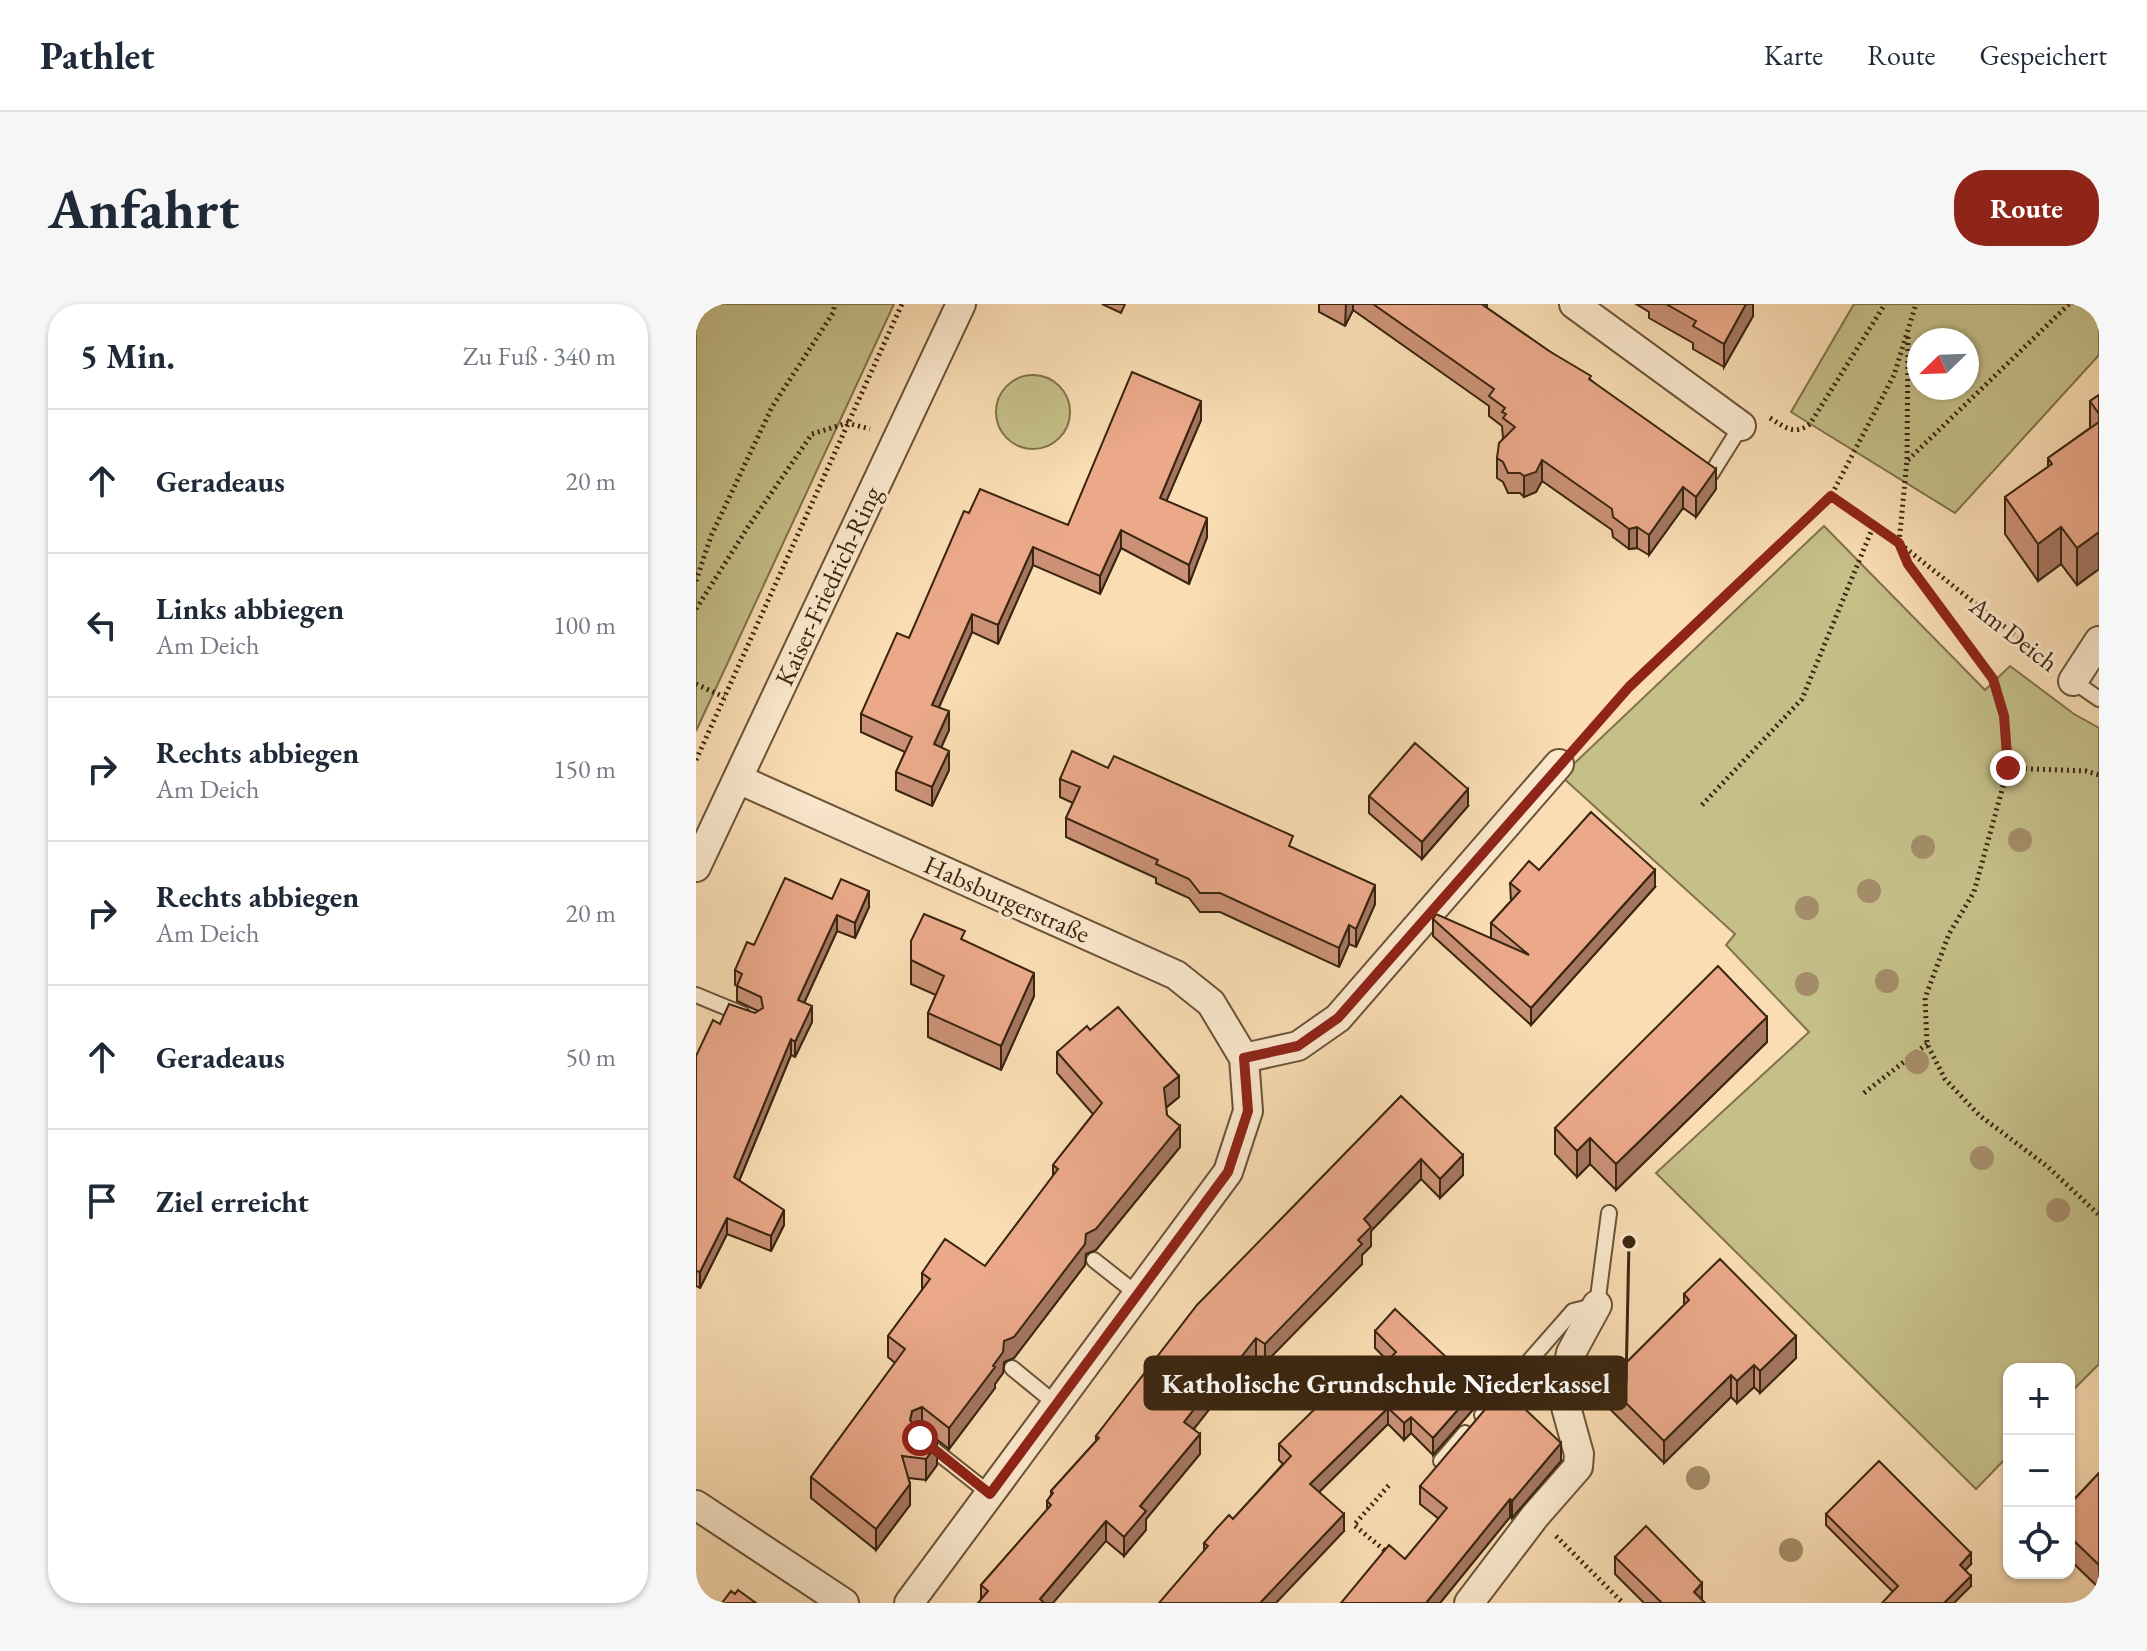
<!DOCTYPE html>
<html lang="de">
<meta charset="utf-8">
<style>
:root{--surface:#fff;--page:#f6f6f7;--text:#1f2937;--muted:#747a83;--line:#e0e1e3;--accent:#8f2418}
body{margin:0;font-family:"EB Garamond",serif;background:var(--page);color:var(--text)}
.controls{position:absolute;right:24px;bottom:24px;display:grid;overflow:hidden;border-radius:16px;box-shadow:0 2px 6px #0004}
.controls button{width:72px;height:72px;display:grid;place-items:center;padding:0;border:0;border-bottom:2px solid var(--line);background:var(--surface);color:var(--text);font:40px sans-serif}
.compass{position:absolute;left:1211px;top:24px;width:72px;height:72px;border-radius:50%;background:var(--surface);box-shadow:0 2px 6px #0004;rotate:247deg}
.stop{position:absolute;width:24px;height:24px;margin:-18px;border:6px solid #8f2418;border-radius:50%;background:#fff}
.stop.end{background:#8f2418;border-color:#fff;box-shadow:0 2px 8px #0008}
.list{margin:0;padding:0;list-style:none}
h2{display:flex;justify-content:space-between;align-items:center;height:104px;margin:0;padding:0 32px;font-size:34px}
h2 small{font-size:26px;font-weight:400;color:var(--muted)}
.list li{display:grid;grid-template-columns:52px 1fr auto;gap:24px;align-items:center;box-sizing:border-box;height:144px;padding:0 32px;border-top:2px solid var(--line)}
.list b{display:block;font-size:30px;white-space:nowrap}
.list p{margin:0;font-size:26px;white-space:nowrap;color:var(--muted)}
.list em{font-size:26px;font-style:normal;color:var(--muted)}
.icon{flex:none;width:44px;height:44px;fill:none;stroke:currentColor;stroke-width:2;stroke-linecap:round;stroke-linejoin:round}
.map{position:relative;flex:none;width:1403px;height:1299px;overflow:hidden;border-radius:32px}
header{display:flex;align-items:center;gap:48px;box-sizing:border-box;height:112px;padding:0 40px;background:var(--surface);border-bottom:2px solid var(--line)}
header strong{font-size:38px}
nav{display:flex;gap:44px;margin-inline-start:auto;font-size:28px}
.intro{display:flex;align-items:center;justify-content:space-between;box-sizing:border-box;height:192px;padding:0 48px}
h1{margin:0;font-size:56px}
.button{padding:20px 36px;border-radius:32px;background:var(--accent);color:#fff;font-size:28px;font-weight:700}
main{display:flex;gap:48px;padding:0 48px}
aside{flex:1;background:var(--surface);border-radius:32px;box-shadow:0 2px 6px #0004}
.map>svg:first-child{display:block}
.green{fill:#c5bf88;stroke:#80724c;stroke-width:2;fill-rule:evenodd}
.lines{fill:none;stroke-linecap:round;stroke-linejoin:round}
.lane-casing{stroke:#6a5338;stroke-width:18}
.street-casing{stroke:#6a5338;stroke-width:32}
.path{stroke:#3a250f;stroke-width:5;stroke-dasharray:2 4;stroke-linecap:butt}
.lane{stroke:#fce9ce;stroke-width:14}
.street{stroke:#fce9ce;stroke-width:28}
.tree{fill:#a48d69}
.wall{fill:#ca9177;stroke:#3a250f;stroke-width:2}
.shaded-wall{fill:#a47661;stroke:#3a250f;stroke-width:2}
.building{fill:#eba98a;stroke:#3a250f;stroke-width:2}
.route{stroke:#8f2418;stroke-width:10}
.labels{text-anchor:middle;dominant-baseline:central;stroke-width:6;stroke-linejoin:round;paint-order:stroke}
.street-label{font-size:26px;fill:#3a250f;stroke:#fce9ce}
.leader{fill:none;stroke:#3a250f;stroke-width:3}
.callout-dot{fill:#3a250f;stroke:#fce9ce;stroke-width:3}
.callout{fill:#3a250f;stroke:#3a250f;stroke-width:3}
.callout-label{font-size:28px;text-anchor:middle;font-weight:bold;fill:#fff}
</style>
<header>
<strong>Pathlet</strong>
<nav><a>Karte</a><a>Route</a><a>Gespeichert</a></nav>
</header>
<div class="intro"><h1>Anfahrt</h1><a class="button">Route</a></div>
<main>
<aside>
<h2>5 Min.<small>Zu Fuß · 340 m</small></h2>
<ul class="list">
<li><svg class="icon" aria-label="ahead" viewBox="0 0 24 24"><path d="M12 20V5M6 11l6-6 6 6"/></svg><div><b>Geradeaus</b></div><em>20 m</em></li>
<li><svg class="icon" aria-label="left" viewBox="0 0 24 24"><path d="M17 20v-9H6M10 6l-5 5 5 5"/></svg><div><b>Links abbiegen</b><p>Am Deich</p></div><em>100 m</em></li>
<li><svg class="icon" aria-label="right" viewBox="0 0 24 24"><path d="M7 20v-9h11M14 6l5 5-5 5"/></svg><div><b>Rechts abbiegen</b><p>Am Deich</p></div><em>150 m</em></li>
<li><svg class="icon" aria-label="right" viewBox="0 0 24 24"><path d="M7 20v-9h11M14 6l5 5-5 5"/></svg><div><b>Rechts abbiegen</b><p>Am Deich</p></div><em>20 m</em></li>
<li><svg class="icon" aria-label="ahead" viewBox="0 0 24 24"><path d="M12 20V5M6 11l6-6 6 6"/></svg><div><b>Geradeaus</b></div><em>50 m</em></li>
<li><svg class="icon" aria-label="arrive" viewBox="0 0 24 24"><path d="M6 21V4h12l-3 4 3 4H6"/></svg><div><b>Ziel erreicht</b></div></li>
</ul>
</aside>
<div class="map">
<svg width="1403" height="1299" viewBox="0 0 1403 1299">
<rect width="100%" height="100%" fill="#faddb3"/>
<filter id="stains"><feTurbulence type="fractalNoise" baseFrequency=".0025" numOctaves="4"/><feColorMatrix values="0 0 0 0 .2 0 0 0 0 .09 0 0 0 0 .02 0 0 0 .5 -.17"/></filter>
<radialGradient id="worn" r=".72"><stop offset=".6" stop-color="#630" stop-opacity="0"/><stop offset="1" stop-color="#630" stop-opacity=".3"/></radialGradient>
<path class="green" d="M0,0H198L0,427Z
M1158,0H1403V51L1259,209L1095,108ZM1223,36H1271V84H1223Z
M300 108a37 37 0 1 1 74 0a37 37 0 1 1-74 0Z
M1128,222L1289,386L1314,362L1378,410L1403,424V1060L1373,1090V1065H1313V1151L1280,1185L960,869L1113,728L1030,641L1039,630L865,472Z"/>
<g class="lines">
<g class="lane-casing">
<path id="lane" d="M1015,170L1045,122
M1377,377L1403,395
M0,691L46,710
M398,956L441,990
M316,1064L360,1100
M786,1111L877,1007L901,1001L913,909
M227,1137L294,1190
M745,1157L769,1129"/>
</g>
<g class="street-casing">
<path id="street" d="M878,0L1045,122
M1377,377L1403,337
M42,475L480,671L515,699L548,754L552,807L532,868L213,1299
M0,563L265,0
M548,754L602,742L642,714L863,460
M0,1201L148,1299
M773,1299L839,1212L882,1163L883,1150L870,1103L869,1077L875,1049L901,1001"/>
</g>
<path class="path" d="M1212,33L1211,156L1203,239L1212,260L1297,375L1308,412L1312,464L1390,467L1403,471
M1074,114C1089,123 1098,132 1114,120L1189,0
M1212,156L1373,0
M1135,192L1203,239L1353,358
M0,277L15,232L76,103L137,9L139,0
M0,305L52,223L116,130L151,119L174,125
M0,380L28,393
M883,438L933,383L1135,192L1198,71L1220,0
M0,456L206,0
M1312,464L1278,588L1253,630L1229,694L1231,740L1249,775L1283,811L1352,863L1403,911
M1006,501L1106,395L1177,223
M1168,789L1231,740
M860,1232L927,1299
M693,1250L658,1221L694,1180"/>
<use href="#lane" class="lane"/>
<use href="#street" class="street"/>
</g>
<g class="tree">
<circle cx="1324" cy="536" r="12"/>
<circle cx="1227" cy="543" r="12"/>
<circle cx="1173" cy="587" r="12"/>
<circle cx="1111" cy="604" r="12"/>
<circle cx="1191" cy="677" r="12"/>
<circle cx="1111" cy="680" r="12"/>
<circle cx="1221" cy="758" r="12"/>
<circle cx="1286" cy="854" r="12"/>
<circle cx="1362" cy="906" r="12"/>
<circle cx="1002" cy="1174" r="12"/>
<circle cx="1095" cy="1246" r="12"/>
</g>
<path class="wall" d="M406,0H429L425,9Z
M623,0H791V4L895,76L1020,185L1000,213L987,204L953,251L941,244L933,245L917,233L916,226L846,177L840,188L828,193L824,189H812L807,178L801,174V154L807,134L806,122L793,112V102L657,6L649,22L623,8Z
M940,0H1057V12L1028,63L997,45V39L953,14V8Z
M1403,91V265L1381,281L1365,260L1342,277L1309,230V193L1352,163V154L1394,124V97Z
M505,116L470,197L511,233L493,280L425,244L404,290L337,261L302,340L276,328L243,403L253,426L245,444L253,466L236,502L200,486V468L209,448L165,428V410L213,334L273,209L372,221Z
M412,464L597,544L679,600L660,643L653,640L643,663L524,608H504L493,594L460,579V574L370,533V514L377,499L364,493V475Z
M673,492L772,502L726,555L673,509Z
M843,566L959,583L835,721L737,632V615L795,635V619L815,597L814,579Z
M136,595L173,603L159,634L141,627L108,699L116,718L99,753L95,751L43,877L88,921L75,947L31,930L4,984L0,982V752L24,720L59,709L62,707L41,697V682L39,681V666L58,641Z
M215,637H269L338,692L305,766L232,733V709L240,691L215,680Z
M394,726L483,793L470,804L471,811L484,843L400,946L390,950L389,961L318,1054L308,1058L307,1069L299,1080V1084L253,1145L226,1124L224,1125L241,1161L230,1176L212,1174L214,1201L180,1246L115,1194V1173L199,1059L192,1053V1032L226,986V969L289,962L357,872V861L397,810L361,769V748Z
M1071,738L920,886L894,860L881,873L859,850V824Z
M705,792L767,871L744,894L725,875L675,927V942L666,951V960L569,1059L560,1053L527,1095L523,1093L498,1125L504,1150L450,1215V1226L428,1252L410,1237L285,1295V1281L351,1206V1197L355,1191V1187L400,1137V1132Z
M988,990L1100,1054L1064,1089L1058,1083L1041,1099L1035,1093L968,1159L910,1101V1079L988,1001Z
M679,1027L782,1100L737,1151L715,1129L708,1136L692,1120L623,1188L648,1227L508,1247V1239L537,1215L587,1160L583,1156V1140L647,1104L692,1057L679,1044Z
M865,1157L816,1214L814,1213L744,1299H645L709,1255L743,1215L724,1200V1182Z
M1403,1169V1284L1373,1255V1201Z
M1130,1210L1275,1260L1269,1266L1275,1282L1197,1288L1130,1221Z
M919,1253L1006,1296L1009,1299H948L919,1270Z"/>
<path class="shaded-wall" d="M650,0H657V6L649,22Z
M1050,0H1057V12L1028,63V40Z
M505,97V116L464,212V194Z
M846,156V177L840,188L828,193V172Z
M1020,165V185L1000,213V193Z
M987,183V204L953,251V231Z
M511,214V233L493,280V261Z
M941,223V244L933,245V225Z
M1365,223V260L1342,277V240Z
M425,226V244L404,290V272Z
M1403,228V265L1381,281V244Z
M337,243V261L302,340V321Z
M276,310V328L236,419V401Z
M253,407V426L238,459V440Z
M253,447V466L236,502V483Z
M772,485V502L726,555V538Z
M959,566V583L835,721V704Z
M679,581V600L660,643V625Z
M173,587V603L159,634V619Z
M141,611V627L102,712V696Z
M653,621V640L643,663V644Z
M338,669V692L305,766V742Z
M116,702V718L99,753V738Z
M1071,713V738L920,886V860Z
M95,735V751L38,889V873Z
M483,772V793L468,805V784Z
M484,822V843L400,946L390,950L389,961L318,1054L308,1058L307,1069L299,1080V1084L253,1145V1124L308,1037L390,930Z
M894,834V860L881,873V847Z
M767,851V871L744,894V875Z
M725,855V875L675,927V942L666,951V960L569,1059V1040L662,936L668,915Z
M88,906V921L75,947V932Z
M31,914V930L4,984V968Z
M1100,1032V1054L1064,1089V1067Z
M560,1034V1053L527,1095V1076Z
M1058,1061V1083L1041,1099V1077Z
M1035,1071V1093L968,1159V1137Z
M523,1073V1093L488,1137V1118Z
M782,1083V1100L737,1151V1134Z
M226,1103V1124L216,1128L214,1116L216,1107Z
M692,1104V1120L614,1197V1180Z
M715,1113V1129L708,1136V1119Z
M504,1130V1150L450,1215V1226L428,1252V1233L444,1202Z
M865,1139V1157L816,1214V1197Z
M241,1140V1161L230,1176V1155Z
M214,1180V1201L180,1246V1225Z
M814,1195V1213L744,1299H730Z
M648,1210V1227L580,1299H564Z
M410,1217V1237L357,1299H344V1295Z
M1275,1249V1260L1264,1272V1261Z
M1275,1272V1282L1258,1299H1248Z
M1006,1279V1296L998,1288Z"/>
<path class="building" d="M677,0H788L787,1L853,47L895,72L893,75L1020,165L1000,193L987,183L953,231L941,223L933,225L917,213L916,205L846,156L840,168L828,172L824,169H812L807,158L801,154L803,139L819,123L807,114L810,110L806,108L809,104L793,92L798,85Z
M970,0H1050L1028,40L997,22L1000,17Z
M436,68L505,97L464,194L511,214L493,261L425,226L404,272L337,243L302,321L276,310L236,401L253,407L238,440L253,447L236,483L200,468L216,433L165,410L201,329L213,334L268,207L273,209L284,185L372,221Z
M1403,91V110L1394,97Z
M1403,118V228L1381,244L1365,223L1342,240L1309,193L1356,160L1352,154Z
M719,439L772,485L726,538L673,492Z
M376,447L412,464L418,452L597,532L593,542L679,581L660,625L653,621L643,644L524,589H504L493,575L460,560L462,556L370,514L384,483L364,475Z
M895,508L959,566L835,704L737,615L740,610L833,651L795,619L824,587L814,579L833,557L843,566Z
M89,574L136,595L145,575L173,587L159,619L141,611L102,696L116,702L99,738L95,735L38,873L88,906L75,932L31,914L4,968L0,967V752L17,716L24,720L33,700L59,709L67,704L65,693L41,682L46,670L39,666L51,638L58,641Z
M228,610L269,627L265,635L338,669L305,742L232,709L248,672L215,656V637Z
M1022,662L1071,713L920,860L894,834L881,847L859,824Z
M422,703L483,772L468,784L471,811L484,822L400,925L390,930L389,940L318,1033L308,1037L307,1048L297,1062L299,1063L253,1124L226,1103L216,1107L214,1116L217,1120L241,1140L230,1155L206,1152L214,1180L180,1225L115,1173L209,1045L192,1032L234,975L226,969L249,935L289,962L362,865L357,861L406,799L361,748L391,722L394,726Z
M705,792L767,851L744,875L725,855L668,915L675,923L662,936L666,940L569,1040L560,1034L527,1076L523,1073L488,1118L504,1130L444,1202L450,1207L428,1233L410,1217L344,1295L348,1299H282L292,1287L285,1281L355,1201L351,1197L357,1189L355,1187L403,1134L400,1132L501,1001Z
M1024,955L1100,1032L1064,1067L1058,1061L1041,1077L1035,1071L968,1137L910,1079L993,996L988,990Z
M699,1005L782,1083L737,1134L715,1113L708,1119L692,1104L614,1180L648,1210L564,1299H463L512,1242L508,1239L521,1224L533,1211L537,1215L595,1152L583,1140L634,1090L647,1104L700,1048L679,1027Z
M811,1088L865,1139L816,1197L814,1195L730,1299H645L693,1241L709,1255L751,1204L724,1182L797,1096L800,1099Z
M1183,1157L1275,1249L1264,1261L1275,1272L1248,1299H1186L1202,1282L1130,1210Z
M1403,1169V1261L1373,1232V1201Z
M950,1222L1006,1279L998,1288L1009,1299H966L919,1253Z
M42,1286L60,1299H26L35,1287L39,1290Z"/>
<g class="lines">
<path class="route" d="M224,1134L294,1190L532,868L552,807L548,754L602,742L642,714L933,383L1135,192L1203,239L1212,260L1297,375L1308,412L1312,464"/>
</g>
<g class="labels">
<g class="street-label">
<text transform="translate(132 282) rotate(-65)">Kaiser-Friedrich-Ring</text>
<text transform="translate(1318 330) rotate(38)">Am Deich</text>
<text transform="translate(311 595) rotate(24)">Habsburgerstraße</text>
</g>
</g>
<path class="leader" d="M933 938L930 1079"/>
<circle class="callout-dot" cx="933" cy="938" r="8"/>
<rect class="callout" x="449" y="1053" width="481" height="52" rx="8"/>
<g class="callout-label">
<text x="690" y="1089">Katholische Grundschule Niederkassel</text>
</g>
<rect width="100%" height="100%" filter="url(#stains)"/>
<rect width="100%" height="100%" fill="url(#worn)"/>
</svg>
<div class="controls">
<button>+</button>
<button>−</button>
<button><svg class="icon" aria-label="locate" viewBox="0 0 24 24"><circle cx="12" cy="12" r="6"/><path d="M12 2v4M12 18v4M2 12h4M18 12h4"/></svg></button>
</div>
<svg class="compass" viewBox="-18 -18 36 36"><path d="M0-13l5 13h-10z" fill="#e53935"/><path d="M0 13l5-13h-10z" fill="#747a83"/></svg>
<div class="stop" style="left:224px;top:1134px"></div>
<div class="stop end" style="left:1312px;top:464px"></div>
</div>
</main>
